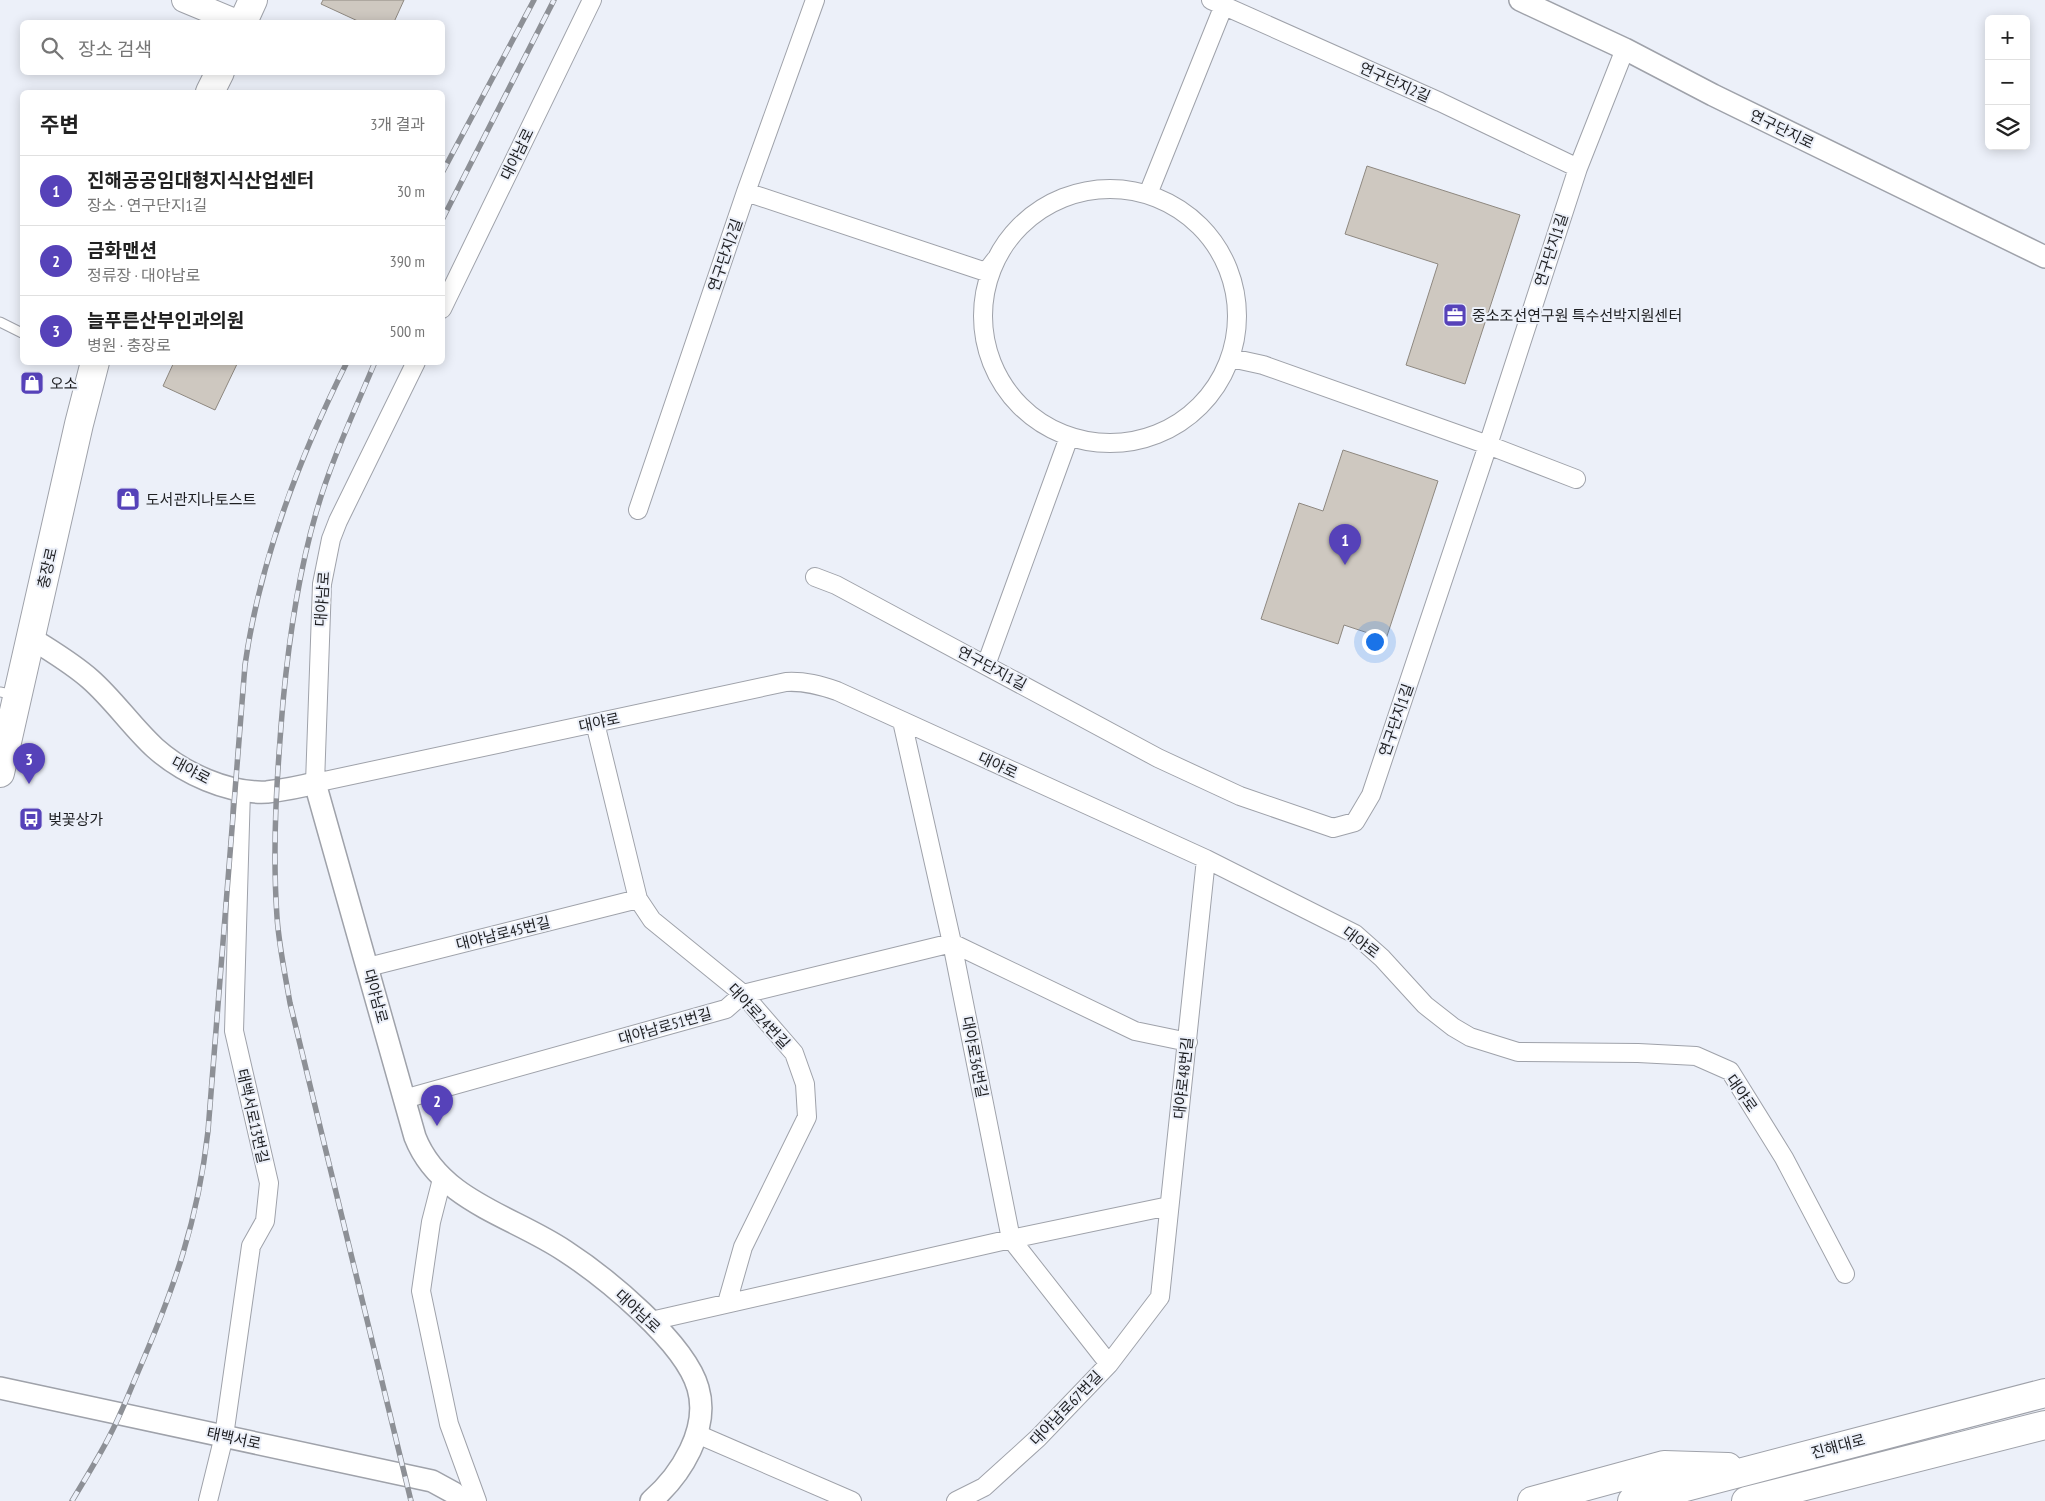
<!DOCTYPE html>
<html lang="ko">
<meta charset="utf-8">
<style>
:root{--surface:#fff;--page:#f6f6f6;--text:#222;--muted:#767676;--line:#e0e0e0;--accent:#5642b9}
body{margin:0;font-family:"PT Sans Narrow","Noto Sans KR",sans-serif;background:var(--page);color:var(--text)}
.controls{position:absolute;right:15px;top:15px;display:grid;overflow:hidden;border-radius:8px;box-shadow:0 2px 12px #0003}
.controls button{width:45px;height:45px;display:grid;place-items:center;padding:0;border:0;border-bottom:1px solid var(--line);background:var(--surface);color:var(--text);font:25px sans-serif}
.you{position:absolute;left:1374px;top:641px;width:18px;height:18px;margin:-12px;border:4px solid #fff;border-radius:50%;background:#1a73e8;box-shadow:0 0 0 8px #1a73e833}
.badge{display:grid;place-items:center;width:32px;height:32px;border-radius:50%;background:var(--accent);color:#fff;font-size:16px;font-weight:700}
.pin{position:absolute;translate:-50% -41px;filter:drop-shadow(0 1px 2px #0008)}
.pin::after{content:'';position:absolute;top:26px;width:18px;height:15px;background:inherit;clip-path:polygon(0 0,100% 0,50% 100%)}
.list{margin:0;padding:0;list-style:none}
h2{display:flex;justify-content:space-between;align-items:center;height:65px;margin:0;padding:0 20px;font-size:21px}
h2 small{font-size:16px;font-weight:400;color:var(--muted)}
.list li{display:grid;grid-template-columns:32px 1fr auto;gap:15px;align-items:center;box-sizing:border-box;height:70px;padding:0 20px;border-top:1px solid var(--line)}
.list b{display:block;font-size:19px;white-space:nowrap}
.list p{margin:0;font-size:16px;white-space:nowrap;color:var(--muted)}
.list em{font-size:16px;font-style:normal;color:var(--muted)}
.icon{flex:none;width:28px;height:28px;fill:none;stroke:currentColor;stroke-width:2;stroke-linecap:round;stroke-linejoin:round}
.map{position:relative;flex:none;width:2045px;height:1501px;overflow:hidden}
.search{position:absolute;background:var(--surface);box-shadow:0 2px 12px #0003;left:20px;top:20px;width:425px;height:55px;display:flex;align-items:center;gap:12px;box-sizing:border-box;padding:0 18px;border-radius:8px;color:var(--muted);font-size:19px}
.panel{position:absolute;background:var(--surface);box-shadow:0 2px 12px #0003;left:20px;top:90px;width:425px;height:275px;border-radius:8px}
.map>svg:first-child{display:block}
.building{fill:#cec8c0;stroke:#8e8880}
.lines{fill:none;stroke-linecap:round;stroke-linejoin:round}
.service-casing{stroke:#9fa2aa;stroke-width:11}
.minor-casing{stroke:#9fa2aa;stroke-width:20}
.tertiary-casing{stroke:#9fa2aa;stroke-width:24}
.secondary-casing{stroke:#9fa2aa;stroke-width:26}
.primary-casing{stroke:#9fa2aa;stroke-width:30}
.service{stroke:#fff;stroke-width:9}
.minor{stroke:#fff;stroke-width:18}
.tertiary{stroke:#fff;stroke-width:21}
.secondary{stroke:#fff;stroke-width:24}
.primary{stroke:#fff;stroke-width:28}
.rail-casing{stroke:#8d9096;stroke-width:5.5}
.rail{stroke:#ecf0f9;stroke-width:4;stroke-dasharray:11;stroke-linecap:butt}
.labels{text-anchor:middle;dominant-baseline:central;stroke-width:4;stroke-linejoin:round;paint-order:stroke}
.street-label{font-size:15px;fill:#1e1f22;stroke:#ecf0f9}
.poi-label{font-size:15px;fill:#1e1f22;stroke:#ecf0f9;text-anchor:start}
</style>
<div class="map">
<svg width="2045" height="1501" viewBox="0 0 2045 1501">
<rect width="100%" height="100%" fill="#ecf0f9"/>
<path class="building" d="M323,0H404L394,22H360L321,4Z
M1367,166L1520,215L1465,384L1406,365L1438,264L1345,234Z
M174,362H238L215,410L163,386Z
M1343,450L1438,481L1386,639L1344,625L1338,644L1261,619L1299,503L1323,511Z"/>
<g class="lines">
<g class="service-casing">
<path id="service" d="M0,322L22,333
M0,692L15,695"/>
</g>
<g class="minor-casing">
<path id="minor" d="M1211,0L1440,102L1578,168
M983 316a127 127 0 1 1 254 0a127 127 0 1 1-254 0Z
M746,192L986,272L996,259
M1148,194L1224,5
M442,309L592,0
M1231,358L1263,365L1488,445L1576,479
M416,362L338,521L331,539L322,584L315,783L786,682C805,681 820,685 837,691L1206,859L1355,934L1382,958L1425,1005L1453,1027L1470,1037L1518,1052L1638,1053L1696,1056L1730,1071L1784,1158L1845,1274
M638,510L746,192L815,0
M815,577L836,585L1158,758L1240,796L1333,828L1355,822L1371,795L1488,445L1578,168L1625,49
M986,665L1069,437
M902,721L952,943L1011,1239L1109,1364
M595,723L638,899L652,920L743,994L794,1053L805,1084L807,1117L743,1247L727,1303
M368,967L638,899
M404,1099L726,1009L743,994L952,943L1135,1031L1188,1042
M442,1179L431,1222L421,1291L449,1424L477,1501
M651,1321L1011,1239L1169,1206
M697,1434L852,1501
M208,1501L224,1436L251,1246L265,1221L269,1183L234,1031L241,790
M956,1501L984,1487L1038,1438L1109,1364L1160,1297L1206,859"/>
</g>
<g class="tertiary-casing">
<path id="tertiary" d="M1520,0L1625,49L1713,95L2045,257
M31,638C51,651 72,663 90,679C114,700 132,727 155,748C183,773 228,794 267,792C283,790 300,787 315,783L415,1137C440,1201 513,1216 565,1251C605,1277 685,1342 698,1388C710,1429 681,1475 651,1501
M0,1388L432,1481L454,1493L461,1501"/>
</g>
<g class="secondary-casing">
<path id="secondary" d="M184,0L237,22"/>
</g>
<g class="primary-casing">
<path id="primary" d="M243,22L253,0
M210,92L220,72
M0,773L79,424L95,362
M1532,1501L1664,1465L1728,1467
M1632,1501L2045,1393
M1746,1501L2045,1425"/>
</g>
<use href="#service" class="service"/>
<use href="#minor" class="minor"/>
<use href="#tertiary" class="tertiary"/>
<use href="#secondary" class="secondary"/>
<use href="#primary" class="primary"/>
<g class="rail-casing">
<path id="rail" d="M442,173L534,0
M442,220L554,0
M375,362C354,412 331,461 316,513C298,575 289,638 283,702C277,774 272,845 277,917C279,946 285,974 290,1003L411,1501
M72,1501C85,1479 99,1457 110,1435C121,1414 129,1393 138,1372C174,1289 198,1221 208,1131L245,665C260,559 299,458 347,362"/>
</g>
<use href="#rail" class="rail"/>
</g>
<defs>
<g id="office-square" transform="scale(1.25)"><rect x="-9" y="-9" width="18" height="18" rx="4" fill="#5642b9" stroke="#ecf0f9"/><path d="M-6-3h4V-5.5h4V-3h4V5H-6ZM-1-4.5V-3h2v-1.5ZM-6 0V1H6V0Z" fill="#fff"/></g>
<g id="shop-square" transform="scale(1.25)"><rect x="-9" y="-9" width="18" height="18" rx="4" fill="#5642b9" stroke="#ecf0f9"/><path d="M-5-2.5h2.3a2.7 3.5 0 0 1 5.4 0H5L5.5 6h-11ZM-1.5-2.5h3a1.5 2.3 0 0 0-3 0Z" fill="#fff"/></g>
<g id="bus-square" transform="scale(1.25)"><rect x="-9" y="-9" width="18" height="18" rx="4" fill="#5642b9" stroke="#ecf0f9"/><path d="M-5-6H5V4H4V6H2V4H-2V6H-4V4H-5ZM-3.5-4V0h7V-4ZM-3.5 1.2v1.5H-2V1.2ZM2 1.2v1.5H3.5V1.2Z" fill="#fff"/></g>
</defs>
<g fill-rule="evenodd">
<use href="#office-square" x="1455" y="315"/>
<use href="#shop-square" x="32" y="383"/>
<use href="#shop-square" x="128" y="499"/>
<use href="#bus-square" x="31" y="819"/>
</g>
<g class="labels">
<g class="street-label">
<text transform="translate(1395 82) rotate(24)">연구단지2길</text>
<text transform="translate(1782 129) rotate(26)">연구단지로</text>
<text transform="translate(517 154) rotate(-64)">대야남로</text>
<text transform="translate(1551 250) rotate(-72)">연구단지1길</text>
<text transform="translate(725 255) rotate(-71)">연구단지2길</text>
<text transform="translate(47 568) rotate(-77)">충장로</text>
<text transform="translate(322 599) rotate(-86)">대야남로</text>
<text transform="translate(992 668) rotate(28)">연구단지1길</text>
<text transform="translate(1396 720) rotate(-71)">연구단지1길</text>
<text transform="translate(599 722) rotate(-12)">대야로</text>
<text transform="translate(998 765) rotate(25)">대야로</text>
<text transform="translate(191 770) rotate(28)">대야로</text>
<text transform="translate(503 933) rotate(-14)">대야남로45번길</text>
<text transform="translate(1361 942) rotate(37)">대야로</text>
<text transform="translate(376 996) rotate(75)">대야남로</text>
<text transform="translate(759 1016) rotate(47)">대야로24번길</text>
<text transform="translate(665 1026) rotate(-16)">대야남로51번길</text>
<text transform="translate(975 1057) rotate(79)">대야로36번길</text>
<text transform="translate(1183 1078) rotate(-84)">대야로48번길</text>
<text transform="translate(1742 1093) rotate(55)">대야로</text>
<text transform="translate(253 1116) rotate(77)">태백서로13번길</text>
<text transform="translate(638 1311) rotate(43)">대야남로</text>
<text transform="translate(1066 1408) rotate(-46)">대야남로67번길</text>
<text transform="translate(234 1438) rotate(12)">태백서로</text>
<text transform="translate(1838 1446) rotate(-15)">진해대로</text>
</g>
<g class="poi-label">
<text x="1472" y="315">중소조선연구원 특수선박지원센터</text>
<text x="50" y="383">오소</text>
<text x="146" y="499">도서관지나토스트</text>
<text x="48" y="819">벚꽃상가</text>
</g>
</g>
</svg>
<div class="controls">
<button>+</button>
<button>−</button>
<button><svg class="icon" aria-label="layers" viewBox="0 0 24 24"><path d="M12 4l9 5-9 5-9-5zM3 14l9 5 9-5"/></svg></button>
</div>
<div class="you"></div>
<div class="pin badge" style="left:1345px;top:565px">1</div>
<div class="pin badge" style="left:437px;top:1126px">2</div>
<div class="pin badge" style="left:29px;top:784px">3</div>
<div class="search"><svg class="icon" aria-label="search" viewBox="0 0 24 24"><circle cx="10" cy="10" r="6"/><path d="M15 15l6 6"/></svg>장소 검색</div>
<section class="panel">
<h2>주변<small>3개 결과</small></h2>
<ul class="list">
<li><span class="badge">1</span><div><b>진해공공임대형지식산업센터</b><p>장소 · 연구단지1길</p></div><em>30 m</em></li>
<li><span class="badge">2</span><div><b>금화맨션</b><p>정류장 · 대야남로</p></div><em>390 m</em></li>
<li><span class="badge">3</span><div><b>늘푸른산부인과의원</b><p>병원 · 충장로</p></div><em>500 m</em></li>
</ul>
</section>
</div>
